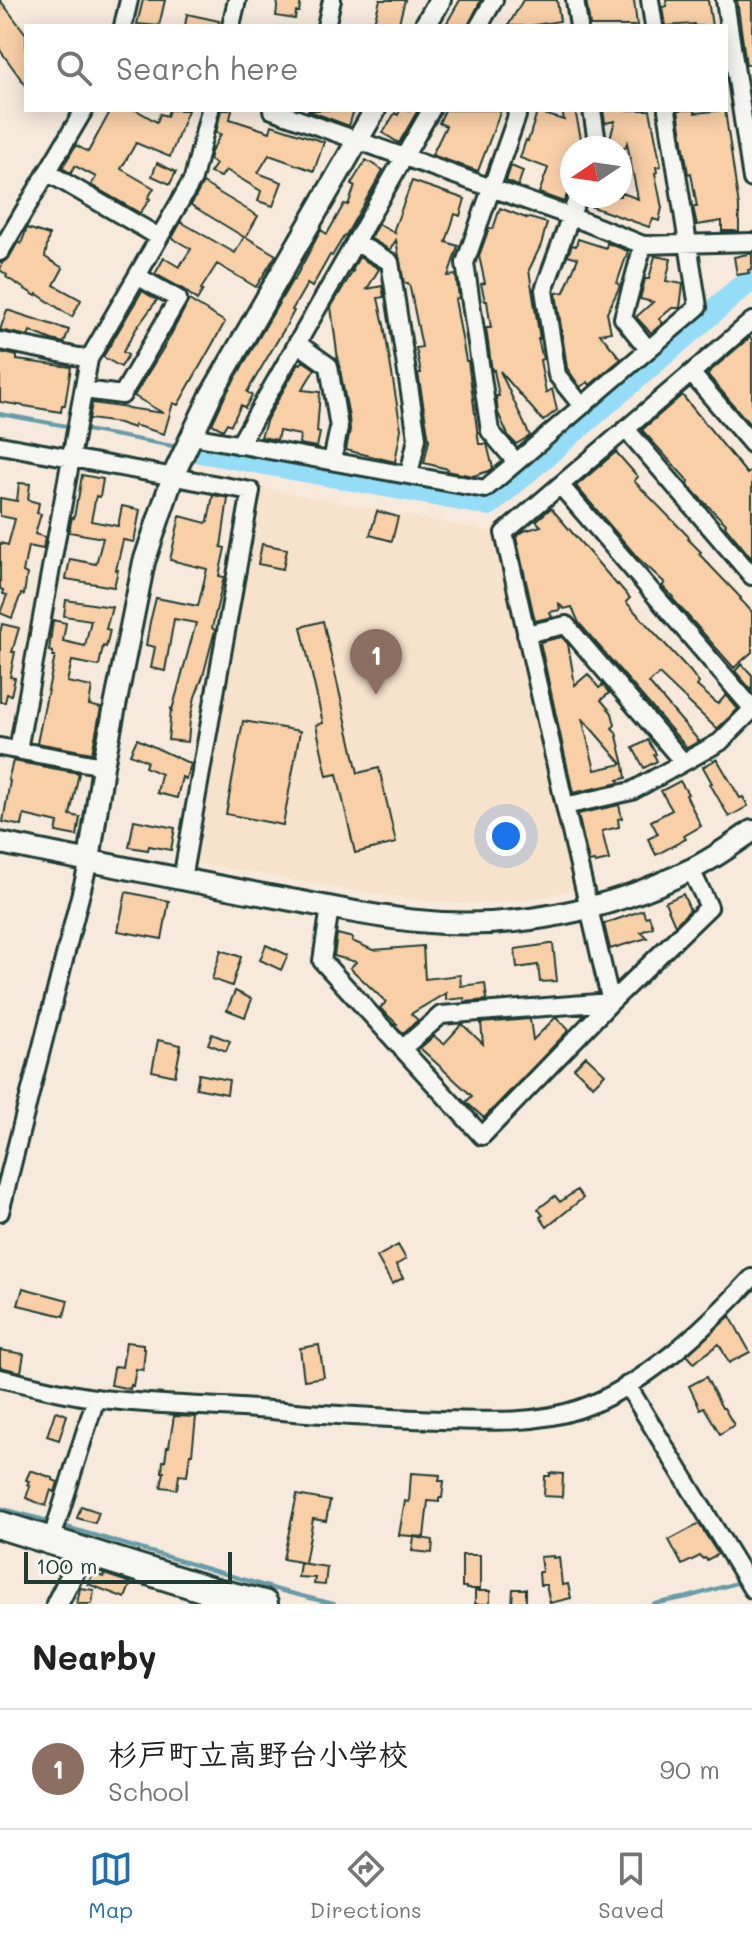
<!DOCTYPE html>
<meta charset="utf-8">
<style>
:root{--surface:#fff;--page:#f6f6f6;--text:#222;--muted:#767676;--line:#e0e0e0;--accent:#1f6fb2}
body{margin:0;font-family:Mali,"Klee One",sans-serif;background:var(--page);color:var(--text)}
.compass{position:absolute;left:560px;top:136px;width:72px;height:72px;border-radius:50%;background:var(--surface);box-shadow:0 4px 20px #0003;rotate:257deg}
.scale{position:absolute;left:24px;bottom:20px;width:208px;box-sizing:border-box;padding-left:8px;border:4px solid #1f3d34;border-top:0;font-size:22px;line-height:28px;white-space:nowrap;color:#1f3d34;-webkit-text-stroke:6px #f6f6f2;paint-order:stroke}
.you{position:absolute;left:506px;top:836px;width:28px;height:28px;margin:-20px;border:6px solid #fff;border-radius:50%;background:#1a73e8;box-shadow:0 0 0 12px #1a73e833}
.badge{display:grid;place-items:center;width:52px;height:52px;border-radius:50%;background:var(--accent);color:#fff;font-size:26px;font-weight:700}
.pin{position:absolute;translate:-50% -66px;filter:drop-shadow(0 2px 4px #0008)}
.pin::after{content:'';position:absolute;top:42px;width:28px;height:24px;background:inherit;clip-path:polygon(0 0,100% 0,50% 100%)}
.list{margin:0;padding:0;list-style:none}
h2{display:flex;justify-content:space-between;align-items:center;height:104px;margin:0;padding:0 32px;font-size:34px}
h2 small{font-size:26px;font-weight:400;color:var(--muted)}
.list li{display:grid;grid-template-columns:52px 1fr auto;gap:24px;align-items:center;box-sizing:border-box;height:120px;padding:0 32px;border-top:2px solid var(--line)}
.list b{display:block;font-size:30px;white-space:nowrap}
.list p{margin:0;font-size:26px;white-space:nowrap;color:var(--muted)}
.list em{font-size:26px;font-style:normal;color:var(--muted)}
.icon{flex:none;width:44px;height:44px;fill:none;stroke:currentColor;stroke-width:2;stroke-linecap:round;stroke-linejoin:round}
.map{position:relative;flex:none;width:752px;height:1604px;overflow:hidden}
.search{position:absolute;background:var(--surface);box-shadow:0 4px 20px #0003;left:24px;right:24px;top:24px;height:88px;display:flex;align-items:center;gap:20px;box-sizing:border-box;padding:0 28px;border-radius:0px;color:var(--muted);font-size:30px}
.sheet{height:224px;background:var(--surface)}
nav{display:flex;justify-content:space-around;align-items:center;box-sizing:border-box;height:112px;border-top:2px solid var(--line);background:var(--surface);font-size:22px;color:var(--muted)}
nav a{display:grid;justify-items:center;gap:4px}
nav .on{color:var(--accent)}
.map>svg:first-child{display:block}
.built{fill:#f7e2cc}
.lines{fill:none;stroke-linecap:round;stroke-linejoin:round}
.stream{stroke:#669ca8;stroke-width:4}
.river{stroke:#95dcf6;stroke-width:24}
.building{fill:#f8cfa7;stroke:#1f3d34;stroke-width:2;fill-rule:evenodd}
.minor-casing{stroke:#1f3d34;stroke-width:22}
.tertiary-casing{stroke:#1f3d34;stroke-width:26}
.primary-casing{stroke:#1f3d34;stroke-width:32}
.minor{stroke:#f6f6f2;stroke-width:16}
.tertiary{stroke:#f6f6f2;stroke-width:20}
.primary{stroke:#f6f6f2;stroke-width:26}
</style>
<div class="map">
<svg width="752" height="1604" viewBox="0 0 752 1604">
<rect width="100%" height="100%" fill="#f7eadc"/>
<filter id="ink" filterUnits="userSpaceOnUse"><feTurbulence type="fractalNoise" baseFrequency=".0125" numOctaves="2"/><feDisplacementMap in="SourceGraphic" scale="16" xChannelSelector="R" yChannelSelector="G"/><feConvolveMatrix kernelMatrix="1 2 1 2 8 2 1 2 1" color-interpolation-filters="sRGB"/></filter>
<g filter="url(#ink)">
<path class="built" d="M259,487L494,532L576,886L572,890L529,900L477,904L432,902L365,893L196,863L192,857Z"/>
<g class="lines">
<path class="stream" d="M0,414L72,427
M81,429L178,447
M0,1508L52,1522
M60,1525L282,1591L334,1604
M653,1604L688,1597L743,1581"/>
<path class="river" d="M200,451L489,504L752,278"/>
</g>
<path class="building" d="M0,0L26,34V86L0,50Z
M143,0H165L159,26L137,24Z
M278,0H301L299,12H296L295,19L276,16Z
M380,0H405L398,26H373Z
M460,0H481L468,26H445Z
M523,0H557L560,21L529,26H508Z
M586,0H634L637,26H590Z
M666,0H708L712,26H694V24L665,26L662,7L667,6Z
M737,0H752V64L746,65Z
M187,14L219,21L218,26H185Z
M111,110H136L157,122L160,114L167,116L169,110H188L170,157L136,143L121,169L154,188L148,198L150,199L140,213L91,185L96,177L75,166L71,173L62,168L76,145L88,152Z
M221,110H232L230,119L270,132L272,125L324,142L314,171L269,155L258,173L282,182L273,206L258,201L261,191L226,170L221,177L210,173L216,164L209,160L211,152L221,134L216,133Z
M307,110H354L349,126Z
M400,110H418L399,143L383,133L395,113L398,115Z
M445,110H501L478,171L432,155L446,126L439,123Z
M562,110H575L583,148H572V166L567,180L572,182V187L568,192L564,202L539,193L548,168L520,158L526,140L528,141L537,112L564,120Z
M603,110H650L661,166L656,167L657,172L655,173L662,208L659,221L653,219L649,227L587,205L589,196H620V192L638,199L627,143L625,148H607L615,121L605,123Z
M678,110H695V113L725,110L739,207V231H722V221L697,225L693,207H697L691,173L688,174Z
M366,160L383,170L346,235L344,236L332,256L330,255L312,287L307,284L292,310L294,311L286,326L247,392L252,395L245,408L241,405L231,425L227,423L223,430L212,424L225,396L293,279L294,280L321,230L327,234L344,204L348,205L355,186L351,184Z
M157,163L176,172L170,184L152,176Z
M511,166L523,171L518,186L506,181Z
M412,181L465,199L460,216L455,214L446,242L458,246L448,276L456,275L459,298L455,299L466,361H468L479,444H487L493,468L489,471L473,476L447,471L448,469L424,463L429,440L418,373H421L416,348L422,347L410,288L408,283H404L396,240L390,250L370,238L378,224L395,233L394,229Z
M203,183L258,216L246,237L276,255L256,287L217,264L201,289L203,290L197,300L183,289L155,274L164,258L179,267L191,249L172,238L181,222L235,253L244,237L191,205Z
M500,208L526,218V217L547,223L541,245L529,270L540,339H538L543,359L540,360L546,393L552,389L557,410L543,421L500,371L530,436L516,444L509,437L498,413L496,396H499L494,370L492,371L486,328H491L487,301H485L481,284L485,283L479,256L489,228L493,229Z
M27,228L49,235L45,257L63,268L54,285L81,300L72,317L37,294L36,296L6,277L7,275L0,270L2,263L9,258L18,242L21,244Z
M578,239L606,248L607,243L628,251L617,283L620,286L607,313L611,332L600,334L621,359L590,385L588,382L580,387L567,368L556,293L564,292L578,258L568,255L572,245L576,246Z
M752,253V269L748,270L749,273L737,275L734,257Z
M655,256L671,259L666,281L683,284L680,308H672L659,319L663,323L651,333L636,317L653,302L640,299L645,279H649Z
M359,257L379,269L367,289L382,286L384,297L378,298L384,325L401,429L395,462L346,450L350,430L349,417L338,360L331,307L353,271H352Z
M142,291L157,300L136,329L123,352L128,355L121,367L103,357Z
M189,300L225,322L178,405L173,403L164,434L134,425V428L119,423L89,419L92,403L163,413L134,396L167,342Z
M7,310L69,330L64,343L52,340L30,331L28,336L0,330Z
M750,337L752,340V427L707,374Z
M0,352L17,356V360L71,367L65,405H62L61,412L0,402Z
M303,361L315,369L302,390L320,392L317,432L320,433L317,447L299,444L300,435L279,431L277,440L261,437L267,419L299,363L301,364Z
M682,395L747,474L752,470V559L725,526L726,524L697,495L687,484L689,482L642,430Z
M616,452L638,477L634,481L689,537L688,539L701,552L699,554L741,598L740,599L752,612V652L734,668L672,598L673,597L662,586L665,583L638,558L576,486Z
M82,475L103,479L100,497L96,496L91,521L118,526L122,506L140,510L134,542L123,540L116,570H118L114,587L66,579L70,559L96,564L103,538L69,532L72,517L74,518L77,500H78Z
M19,483L30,484L28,500L39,503L37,513L41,514L35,534L45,537L43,549L28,546L23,572L27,574L24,595L21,594L12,618L0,613L7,595L3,594V590L0,589V543L8,545L15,519L0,516V498L17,501Z
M213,495L228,498L221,547L225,548L219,576L224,577L212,628L215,630L203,676L195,697L190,720L188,742L168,740L171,709L172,710L196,623L174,619L165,671L151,668L155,647L146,645L150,622L156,598L198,606L207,569L170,560L180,516L206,523L208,521Z
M551,508L617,585L618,584L630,598L626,602L690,671L699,683L697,686L718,704L726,695L738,709L717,729L659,674L649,683L699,741L687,748L579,623L572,607L564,609L559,604L560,610L550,612L552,617L535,621L516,537L524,531L541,526L536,521Z
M377,511L398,517L392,541L370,535Z
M262,544L287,549L283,569L258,564Z
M66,600L112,607L106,629L110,630L106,647L103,646L99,666L72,661L67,682L92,687L89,705L101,708L92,753L37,743L55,656H53V652L49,651L53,620L66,623L63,641L85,646L91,620L64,616Z
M323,621L358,773L379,768L396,843L355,853L337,774L327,776L316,725L323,723L301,627Z
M2,624L19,628L12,652H15L10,677L15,678L11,695L7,694L5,702H0V633Z
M562,637L568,644L575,685L588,674L599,688L603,685L609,693L601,700L612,713L615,725L612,728L616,732L624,765L626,778L618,780L619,783L573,793L540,642ZM582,718L622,764L595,770Z
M742,664L752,675V691L735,671Z
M243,721L300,731L283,825L226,814Z
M137,739L191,764L186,779L182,777L177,798L157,793L161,774L145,767L147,761L130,754Z
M648,740L656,754L654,755L657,761L644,768L633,748Z
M717,759L740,798L743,797L748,806L729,817L710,784L712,783L703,767Z
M13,761L79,773L70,815L80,817L77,836L56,832L58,823L24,815L22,826L3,822L10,781L8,780Z
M680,781L688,794L686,795L701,826L684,836L686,839L656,855L648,839L658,834L651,821L672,810L661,791Z
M619,805L622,818L618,819L619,827L602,831L609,860L595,863L594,861L589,862L578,814Z
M134,820L175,828L171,850L149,846L148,850L129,847Z
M126,892L169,901L162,939L118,931Z
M683,894L690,910L675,925L665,902Z
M643,910L645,917L649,916L653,927L641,932L647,938L610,949L604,924Z
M337,934L353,938L352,941L373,950L423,946L425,979L460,975L461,986L485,983L487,1000L465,1002L464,998L446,1000V993L411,1014L418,1020L403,1033L395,1025L397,1024L380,1008L386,1002L350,968L356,962L334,956Z
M550,944H553L557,981L540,982L538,965L517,968L515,949Z
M266,945L288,955L281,970L260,960Z
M221,950L241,957L232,986L212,979Z
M235,991L252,999L245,1017L227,1010Z
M556,1017L569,1030L484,1118L466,1102L472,1096L420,1048L434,1036L444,1044L462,1024L483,1044L481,1023L530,1019L533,1040Z
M212,1034L230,1041L226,1051L208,1044Z
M158,1040L181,1045L175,1076L152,1071Z
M586,1056L605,1074L593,1086L574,1068Z
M199,1074L229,1080L227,1094L196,1088Z
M577,1190L583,1198L547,1227L540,1217L543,1215L538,1209L555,1196L560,1202Z
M398,1245L406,1259L396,1265L403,1278L392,1284L377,1257Z
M23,1288L68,1300L64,1316L18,1305Z
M730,1316L750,1352L729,1363L719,1344L694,1363L687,1355Z
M126,1342L143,1344V1349H145L143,1370L136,1369L133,1386L131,1385L130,1389L111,1385L114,1368L116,1366L122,1367Z
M319,1345L324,1377L304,1380L300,1348Z
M0,1350L24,1354L21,1372L0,1367Z
M706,1377L722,1408H724L734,1425L720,1434L704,1407L700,1409L689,1386Z
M57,1411L67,1415L59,1440L47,1436L55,1412Z
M174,1416L196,1417L192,1454H190L187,1476L179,1475L177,1489L161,1487L164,1472H162L163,1461H165L167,1447H169Z
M30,1471H33L53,1478V1480L58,1482L55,1492L51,1490L46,1506L26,1498L30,1486L27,1485L29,1481L26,1480Z
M411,1473L440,1475L439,1481H444L442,1498H439V1502L428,1501L424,1537L399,1535L405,1501L409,1502Z
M550,1473L563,1474L562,1497L544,1496L545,1476H550Z
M297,1495L330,1501L326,1521L313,1519L305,1563L283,1559Z
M81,1506L99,1512L95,1523L77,1518Z
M699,1524L718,1554L707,1560L705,1558L703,1559L700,1556L682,1565L669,1540Z
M414,1537L433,1540L432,1553L412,1551Z
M462,1555H480V1589H466V1587H462Z
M553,1556V1558L559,1557L562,1585L568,1584L571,1598L550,1603L546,1585H540L539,1572H542L540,1557Z
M300,1563L327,1567L325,1585L314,1584L315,1578L298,1577Z
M93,1573L103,1577L104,1574L131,1583L125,1598L88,1584Z
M80,1588L94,1590L92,1604H77Z
M513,1589H526V1604H512Z
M475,1591H490V1604H475Z"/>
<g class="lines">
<g class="minor-casing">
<path id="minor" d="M575,0L579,26
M650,0L654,26
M725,0L752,179
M123,26L129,0
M231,26L237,0
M326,26L332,0
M479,26L494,0
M272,110L570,216L643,245L752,242
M516,110L517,116L465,263L490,431L516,462
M592,110L597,142L595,148
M47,172L159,237
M578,196L544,290L557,375L582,406
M355,242L390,262L417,438L409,475
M643,245L623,318L648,349
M0,252L84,110
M0,341L89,359
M297,343L329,366L339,428L332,461
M691,373L752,444
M84,390L122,395L178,299L137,276
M626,429L752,321
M192,436L485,489L698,307L667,110
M0,445L251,491L182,879
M239,445L431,110
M560,485L752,708
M526,634L566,625L683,762
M0,747L103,766
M18,750L89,359L193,179L210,110
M565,806L504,533L626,429L752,576
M330,907L322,961L482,1136L611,1002L565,806L632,791L720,742L752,710
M402,1049L441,1015L611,1002L709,907L691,870
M0,1212L89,861
M0,1378C31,1385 63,1394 95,1398C153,1406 212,1405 271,1410C328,1415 384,1418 441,1420C487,1421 535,1424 579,1409C644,1387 706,1327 752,1278
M627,1385L752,1589
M51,1541L96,1398"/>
</g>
<g class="tertiary-casing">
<path id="tertiary" d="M425,26L440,0
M0,843C91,861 183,880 275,897C322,905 370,917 418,921C510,931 608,911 690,870C712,860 732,845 752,831
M89,861L103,766L144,562L173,476L211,395L375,110
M57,1604L84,1551"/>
</g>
<g class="primary-casing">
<path id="primary" d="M0,1525L212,1591L264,1604"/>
</g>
<use href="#minor" class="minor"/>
<use href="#tertiary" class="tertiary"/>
<use href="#primary" class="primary"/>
</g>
</g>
</svg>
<svg class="compass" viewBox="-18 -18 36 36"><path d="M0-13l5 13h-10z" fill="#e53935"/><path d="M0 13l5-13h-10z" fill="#767676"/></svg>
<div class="scale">100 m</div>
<div class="you"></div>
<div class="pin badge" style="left:376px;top:695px;background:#8d6e63">1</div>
<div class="search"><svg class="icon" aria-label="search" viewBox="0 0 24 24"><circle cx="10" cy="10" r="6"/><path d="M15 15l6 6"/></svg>Search here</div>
</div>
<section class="sheet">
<h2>Nearby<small></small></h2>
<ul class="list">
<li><span class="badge" style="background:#8d6e63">1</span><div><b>杉戸町立高野台小学校</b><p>School</p></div><em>90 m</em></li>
</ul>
</section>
<nav>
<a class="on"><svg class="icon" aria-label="map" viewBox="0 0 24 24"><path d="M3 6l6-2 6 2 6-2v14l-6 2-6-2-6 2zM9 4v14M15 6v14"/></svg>Map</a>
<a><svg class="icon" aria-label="directions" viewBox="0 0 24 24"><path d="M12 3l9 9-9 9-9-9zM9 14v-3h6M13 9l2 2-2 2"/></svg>Directions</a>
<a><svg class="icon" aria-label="saved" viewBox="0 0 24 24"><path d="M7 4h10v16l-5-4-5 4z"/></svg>Saved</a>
</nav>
